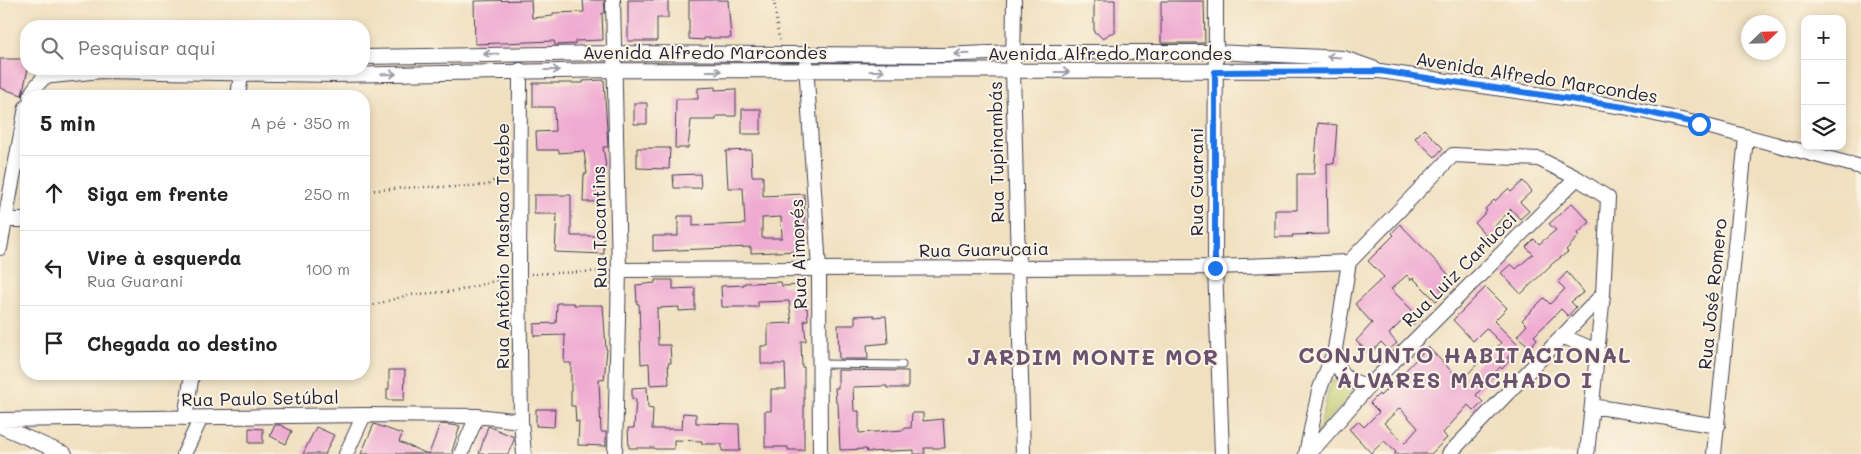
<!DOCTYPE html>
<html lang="pt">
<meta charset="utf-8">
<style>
:root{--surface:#fff;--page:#f2f2f2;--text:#222;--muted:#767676;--line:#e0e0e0}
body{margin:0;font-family:Mali,sans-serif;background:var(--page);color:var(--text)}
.controls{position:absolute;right:15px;top:15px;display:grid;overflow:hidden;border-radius:10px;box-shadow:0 2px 8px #0003}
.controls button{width:45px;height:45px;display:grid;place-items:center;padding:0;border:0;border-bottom:1px solid var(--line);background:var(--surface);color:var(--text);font:25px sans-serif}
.compass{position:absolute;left:1741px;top:15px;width:45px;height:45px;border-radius:50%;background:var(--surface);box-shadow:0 2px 8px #0003;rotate:67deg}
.stop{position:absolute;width:15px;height:15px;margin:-11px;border:4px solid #1a73e8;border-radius:50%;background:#fff}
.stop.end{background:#1a73e8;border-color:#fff;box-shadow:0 1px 5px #0008}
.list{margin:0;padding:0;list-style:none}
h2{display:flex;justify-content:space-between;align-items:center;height:65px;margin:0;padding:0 20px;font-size:21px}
h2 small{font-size:16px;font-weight:400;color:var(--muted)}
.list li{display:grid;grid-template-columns:32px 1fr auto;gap:15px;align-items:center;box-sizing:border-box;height:75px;padding:0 20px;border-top:1px solid var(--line)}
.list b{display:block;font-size:19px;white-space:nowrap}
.list p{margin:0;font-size:16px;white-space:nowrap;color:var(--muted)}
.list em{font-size:16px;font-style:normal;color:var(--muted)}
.icon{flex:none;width:28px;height:28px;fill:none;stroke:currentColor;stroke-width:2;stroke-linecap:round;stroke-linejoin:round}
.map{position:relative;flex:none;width:1861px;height:454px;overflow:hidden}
.search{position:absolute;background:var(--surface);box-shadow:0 2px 8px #0003;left:20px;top:20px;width:350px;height:55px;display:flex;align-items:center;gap:12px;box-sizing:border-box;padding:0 18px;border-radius:20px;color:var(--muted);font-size:19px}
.panel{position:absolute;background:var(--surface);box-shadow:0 2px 8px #0003;left:20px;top:90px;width:350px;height:290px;border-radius:20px}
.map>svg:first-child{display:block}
.green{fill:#bcc96a;stroke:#6f7652}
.building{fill:#efaad2;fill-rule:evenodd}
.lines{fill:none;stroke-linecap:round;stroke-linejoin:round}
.service-casing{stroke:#413e4f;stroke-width:9}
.minor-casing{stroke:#413e4f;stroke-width:16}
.path{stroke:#413e4f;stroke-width:2.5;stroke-dasharray:1 4;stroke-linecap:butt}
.service{stroke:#fff;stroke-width:7}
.minor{stroke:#fff;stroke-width:14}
.oneway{stroke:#9c9ca7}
.route{stroke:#1a73e8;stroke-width:6}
.labels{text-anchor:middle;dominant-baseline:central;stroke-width:4;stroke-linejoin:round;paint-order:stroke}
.street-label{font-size:18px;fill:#22223b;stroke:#fcf5e5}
.district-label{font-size:22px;font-weight:bold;letter-spacing:1px;fill:#6a5270;stroke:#fcf5e5}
</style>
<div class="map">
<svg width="1861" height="454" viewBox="0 0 1861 454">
<rect width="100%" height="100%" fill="#fcf5e5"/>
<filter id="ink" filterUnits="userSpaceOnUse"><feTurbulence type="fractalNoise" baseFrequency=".02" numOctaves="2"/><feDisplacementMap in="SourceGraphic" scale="10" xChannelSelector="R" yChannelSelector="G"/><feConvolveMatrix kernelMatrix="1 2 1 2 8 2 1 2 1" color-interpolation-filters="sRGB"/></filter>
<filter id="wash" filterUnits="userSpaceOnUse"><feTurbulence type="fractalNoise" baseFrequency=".0096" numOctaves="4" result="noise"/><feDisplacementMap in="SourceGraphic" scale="20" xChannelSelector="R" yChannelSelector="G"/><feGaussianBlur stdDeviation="1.12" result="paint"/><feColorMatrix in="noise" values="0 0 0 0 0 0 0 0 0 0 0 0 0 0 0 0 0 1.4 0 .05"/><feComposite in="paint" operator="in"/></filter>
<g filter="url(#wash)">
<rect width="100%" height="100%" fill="#f0e0c0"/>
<path class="green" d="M1331,380L1354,392L1323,425L1313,442L1321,423Z"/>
<g id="blocks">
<path class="building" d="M531,0L532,18L553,16V13L584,12L583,0H604L605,13H602L603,40L575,41V44L555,45L554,41L475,44L474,1Z
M628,0H668V18H657V41H628Z
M689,0H728L731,38H704V40L689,39Z
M1094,0H1115V33H1110L1103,39L1097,33H1094Z
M1161,1H1204L1205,43H1161Z
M0,59H26V69H28L22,95L0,88Z
M604,80L608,147H603L606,167H604L603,202H583L584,174H587L584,151L559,153V150H537L536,132L555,131L554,107H533V83H583V81Z
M715,87V90L736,89V116H716V120H691L688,148H675L676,99H698V88Z
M634,103H647V124H634Z
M742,109H761V134H742Z
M1318,123L1337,125L1334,164L1327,163L1328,234L1292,235L1293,237H1275V210H1297V174H1314Z
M1424,129L1443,148L1435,157L1415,138Z
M637,148H670L669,169L637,168Z
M751,150L752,176H763V196L804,194L805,231H800L801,251L751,253V247L653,251V236H678V216H693V226L745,224L743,188H728L726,151ZM781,217L782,238H762V218Z
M700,174L701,188H674L673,175Z
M1523,181L1532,191L1520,202L1529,211L1520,219L1511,209L1494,227L1499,232L1490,240L1475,223L1487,211L1485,209L1494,200L1495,201L1508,189L1511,192Z
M534,195H571V236H603L604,254L555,252L557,214H534Z
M1572,203L1590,222L1577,234L1579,236L1566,250L1568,252L1553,263L1521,294L1501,273L1511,264L1516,269L1533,254L1526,247L1534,239L1539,244L1556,230L1549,224Z
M1400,224L1449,275L1439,287L1445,293L1436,301L1413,278L1411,280L1407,275L1391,289L1420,318L1412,326L1405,318L1389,334L1397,343L1389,350L1381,342L1370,354L1356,341L1372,323L1355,304L1384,277L1368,261L1394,235L1392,233Z
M1567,272L1584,292L1571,302L1576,307L1568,316L1561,309L1534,336L1537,339L1530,347L1517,336L1527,325L1522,320L1544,298L1550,304L1565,289L1558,282Z
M655,280H673V289L695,288V310L679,311V307L657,308L658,345H670L671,363H668L669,384L650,385L649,363L641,364L639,304H637L636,285L655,283Z
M781,282L782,286L804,285L805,308H807L808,320H804L806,341H801L802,367H804V450H788V447H765V411H771V389H786L785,364H761V346H768V324L792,323L789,301L758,302V307H722L721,286L744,285V283Z
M1486,287L1507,308L1494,321L1519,346L1507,358L1510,360L1502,369L1500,367L1476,395L1483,402L1474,411L1468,405L1443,433L1447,438L1431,454H1394L1396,452L1384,441L1371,453L1349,429L1358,421L1364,427L1379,412L1370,403L1379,394L1380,396L1404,372L1428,347L1461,381L1483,358L1485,359L1501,343L1486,328L1473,341L1453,320ZM1400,408L1418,428L1405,443L1384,423Z
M557,303H574V305H603L606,349H607L604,380L599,379L600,408L601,432H606V446L578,445L579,421L576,422L575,406H571V363H564L565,335L534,336V324L556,323Z
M874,315V317L886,316L888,343L867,345L868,359H839L838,325H855V316Z
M389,370H405L404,400H387V389H389Z
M838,370L908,371V388H887V386L853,387L854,411H859V433L904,430V428H911L912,413H923V421L943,419L945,448H924L925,454H914V450L867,452L866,449L840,450L838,403H836L835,388H838Z
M647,387L648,408L653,409L652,429H682L683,413L696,414V423L739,424L740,451H722V444H702V441L674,440V449H655V448H629L628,428H634L636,399H632V388Z
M536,409H555L554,427L536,426Z
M374,424L402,434L399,442L428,454H361Z
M440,424L460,426L451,454H429Z
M275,425H280L292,431L286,444L270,436Z
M488,426L514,437V440L508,454H479Z
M316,427L334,435L325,454H303Z
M249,428L263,429V443H249Z"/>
</g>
</g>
<g filter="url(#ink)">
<use href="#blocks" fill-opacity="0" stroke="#413e4f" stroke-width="1"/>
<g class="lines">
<g class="service-casing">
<path id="service" d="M819,364L902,365"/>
</g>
<g class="minor-casing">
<path id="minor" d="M613,0L619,270L615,454
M1014,0L1013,71L1023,454
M1216,0L1215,267L1222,454
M364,57L613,53L942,55L1013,52H1215L1344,58L1373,68
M806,63L819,270L820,454
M520,70L519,275L521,421L524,454
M43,77L101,71L333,75L614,70L1380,71L1624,107L1699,124L1861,167
M30,96C34,87 42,79 50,72
M238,96L242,69
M5,220H26
M0,248L26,107
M619,270L1215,267L1349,262
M1562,336L1597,351
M1335,349C1339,375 1342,380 1369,386
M1592,406L1718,426
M185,418L192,374
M0,420L364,415L477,416L521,421
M0,426L65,454
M184,454L201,418
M346,454L364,415
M461,454L477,416
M1306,454L1319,391L1335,349L1349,262L1453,155L1539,159L1577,178L1608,198L1603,294L1587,454
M1309,454L1369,386L1577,178
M1449,454L1603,294
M1714,454L1746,138"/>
</g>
<path class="path" d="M774,0L778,34L780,40
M364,191L418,187H453L488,185L506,171
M531,274L608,271
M364,308L408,295L457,291L506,278"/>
<use href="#service" class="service"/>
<use href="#minor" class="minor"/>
</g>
<defs><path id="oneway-shaft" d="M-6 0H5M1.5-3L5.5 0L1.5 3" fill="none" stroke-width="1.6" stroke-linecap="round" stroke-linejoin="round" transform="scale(1.25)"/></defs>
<g class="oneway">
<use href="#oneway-shaft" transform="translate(491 54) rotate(179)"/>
<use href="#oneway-shaft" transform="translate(962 54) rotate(178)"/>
<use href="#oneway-shaft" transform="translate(1334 57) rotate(-174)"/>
<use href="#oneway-shaft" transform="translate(552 70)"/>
<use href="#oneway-shaft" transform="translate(714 71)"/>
<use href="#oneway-shaft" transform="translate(877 71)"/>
<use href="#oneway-shaft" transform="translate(1062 72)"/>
<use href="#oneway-shaft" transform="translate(389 74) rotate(-1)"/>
</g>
</g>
<g class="lines" filter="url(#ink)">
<path class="route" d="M1215,268V72L1380,71L1624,107L1699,124"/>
</g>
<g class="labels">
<g class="street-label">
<text x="705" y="52">Avenida Alfredo Marcondes</text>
<text x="1110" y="53">Avenida Alfredo Marcondes</text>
<text transform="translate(1537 77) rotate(9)">Avenida Alfredo Marcondes</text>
<text transform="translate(996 152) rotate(-91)">Rua Tupinambás</text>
<text transform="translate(1196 182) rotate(-90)">Rua Guarani</text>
<text transform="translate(599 227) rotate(-91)">Rua Tocantins</text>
<text transform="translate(502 246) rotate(-90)">Rua Antônio Mashao Tatebe</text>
<text transform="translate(984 249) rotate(-1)">Rua Guarucaia</text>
<text transform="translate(798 254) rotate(-92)">Rua Aimorés</text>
<text transform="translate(1459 269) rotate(-45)">Rua Luiz Carlucci</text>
<text transform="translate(1712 294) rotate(-84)">Rua José Romero</text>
<text transform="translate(260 398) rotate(-1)">Rua Paulo Setúbal</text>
</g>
<g class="district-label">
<text x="1465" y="354">CONJUNTO HABITACIONAL<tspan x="1465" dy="25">ÁLVARES MACHADO I</tspan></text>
<text x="1093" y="356">JARDIM MONTE MOR</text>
</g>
</g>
</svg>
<div class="controls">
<button>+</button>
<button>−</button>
<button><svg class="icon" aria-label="layers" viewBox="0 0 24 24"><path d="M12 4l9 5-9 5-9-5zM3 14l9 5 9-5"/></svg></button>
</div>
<svg class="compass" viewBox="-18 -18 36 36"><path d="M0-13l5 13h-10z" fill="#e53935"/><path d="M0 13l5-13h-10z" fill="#767676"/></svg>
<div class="stop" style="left:1699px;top:124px"></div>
<div class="stop end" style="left:1215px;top:268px"></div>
<div class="search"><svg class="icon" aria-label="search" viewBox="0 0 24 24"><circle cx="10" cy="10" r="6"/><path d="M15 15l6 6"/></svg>Pesquisar aqui</div>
<section class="panel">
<h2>5 min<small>A pé · 350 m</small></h2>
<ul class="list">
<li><svg class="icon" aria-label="ahead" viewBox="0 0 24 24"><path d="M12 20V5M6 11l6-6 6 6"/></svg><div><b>Siga em frente</b></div><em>250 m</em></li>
<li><svg class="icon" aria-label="left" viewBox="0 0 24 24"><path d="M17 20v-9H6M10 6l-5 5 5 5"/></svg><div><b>Vire à esquerda</b><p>Rua Guarani</p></div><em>100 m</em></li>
<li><svg class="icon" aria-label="arrive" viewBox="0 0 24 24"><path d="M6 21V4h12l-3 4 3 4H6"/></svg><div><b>Chegada ao destino</b></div></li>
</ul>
</section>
</div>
